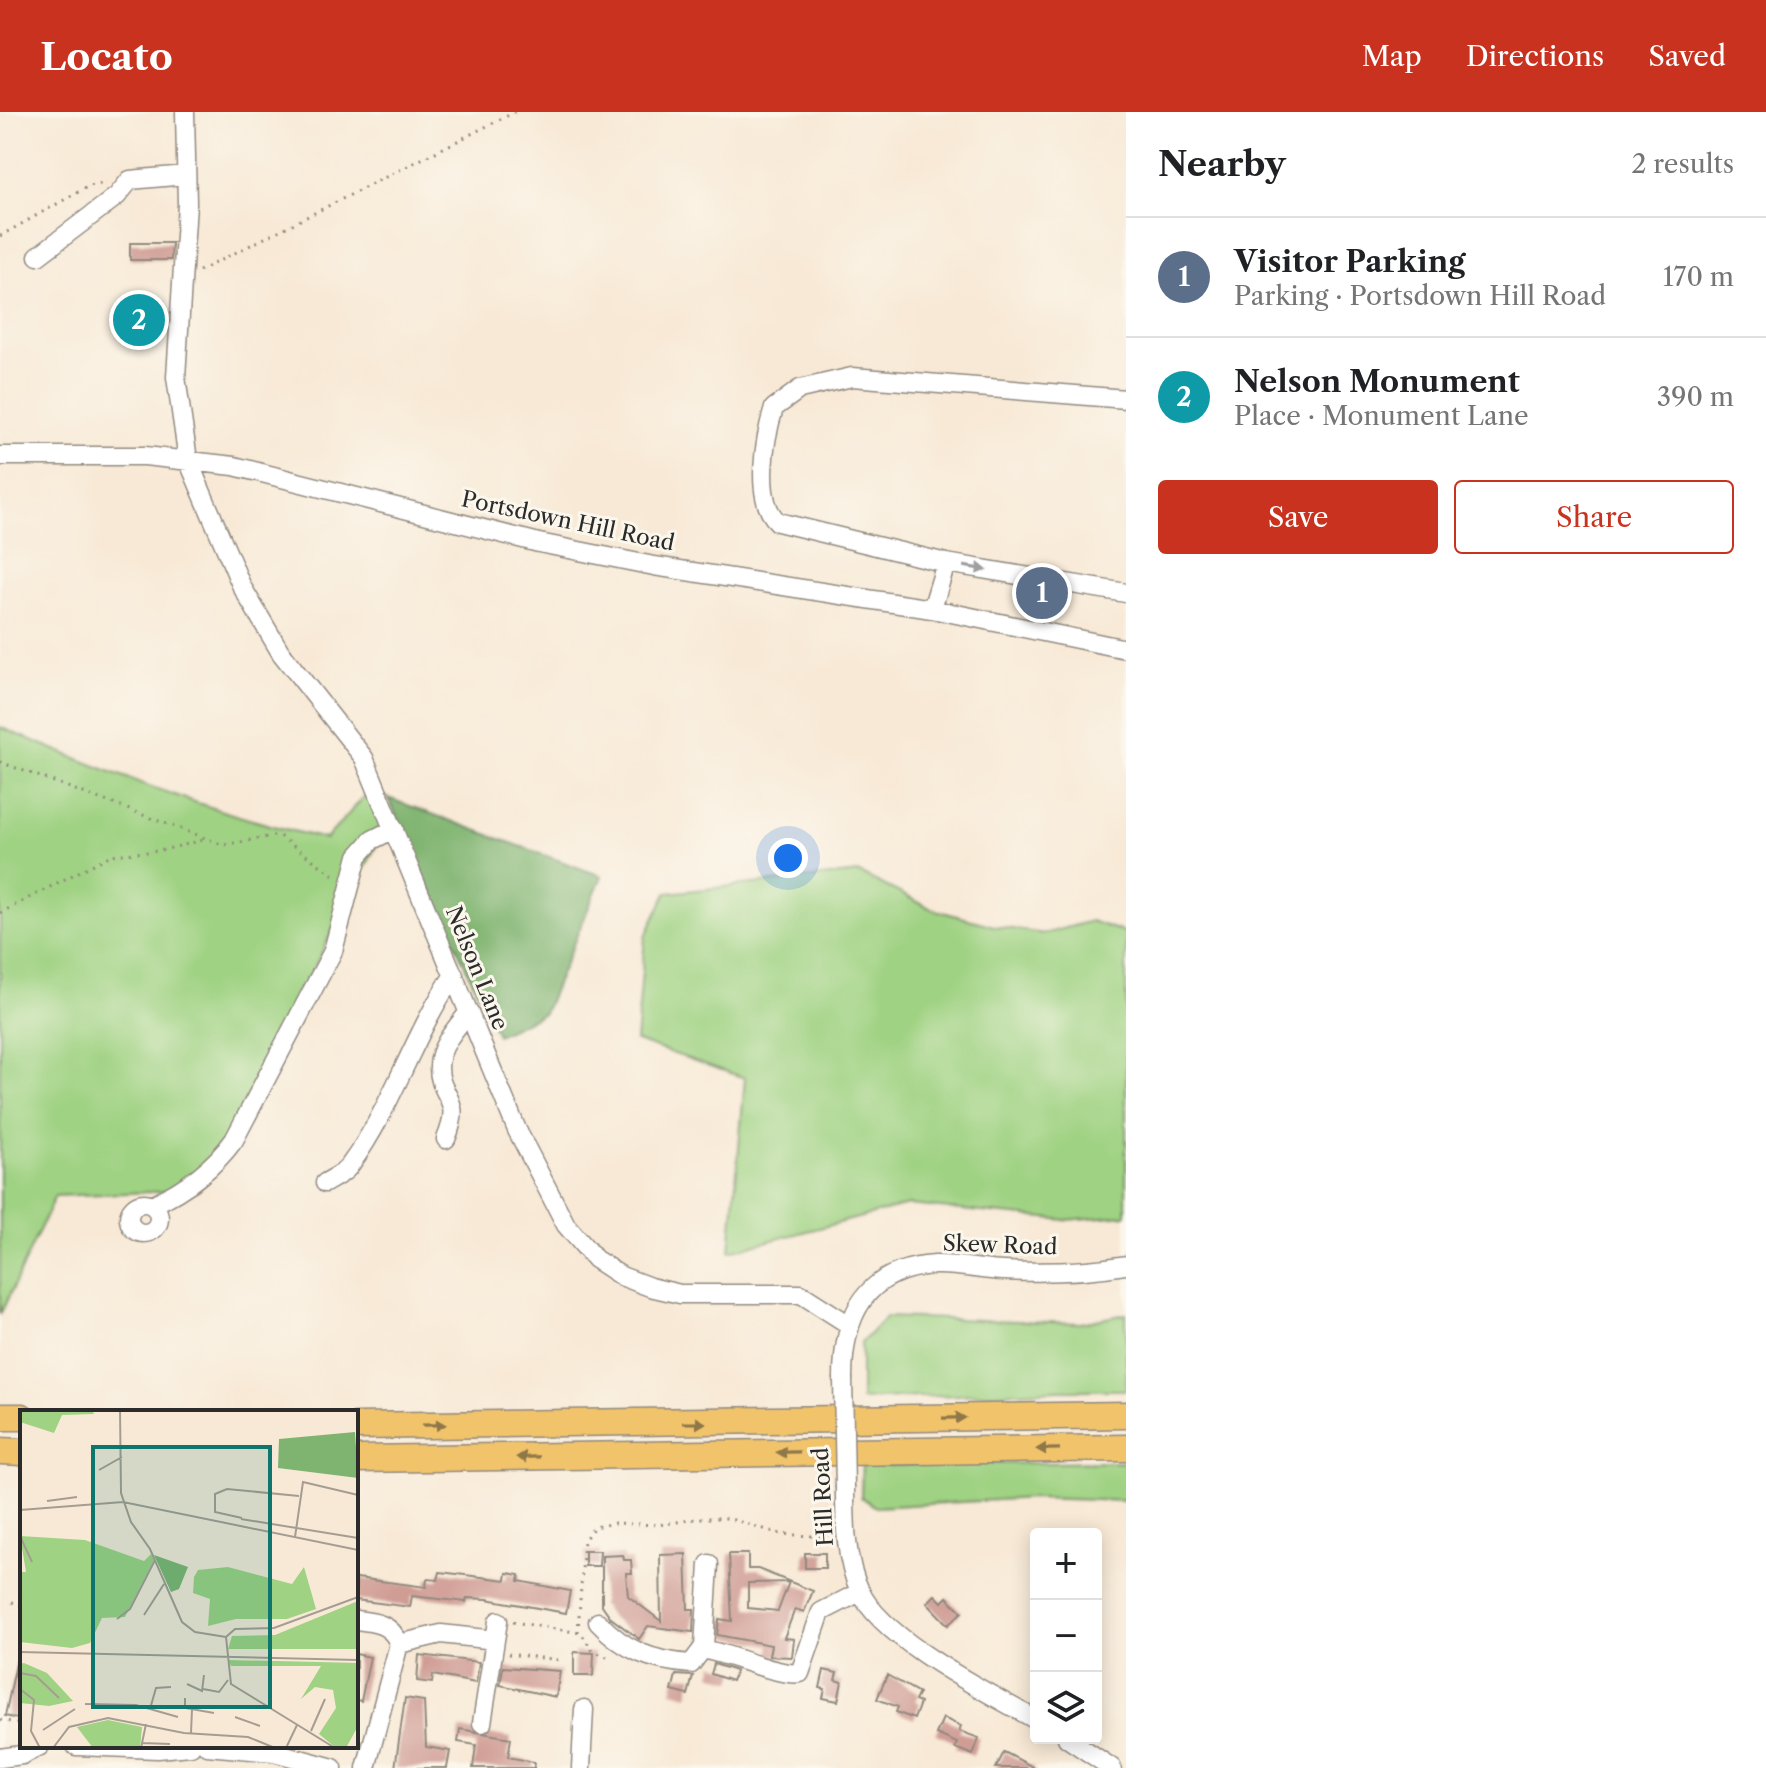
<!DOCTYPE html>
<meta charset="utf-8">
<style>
:root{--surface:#fff;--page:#f2f2f2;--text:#202124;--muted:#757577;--line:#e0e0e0;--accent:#c8321e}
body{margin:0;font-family:"Libre Caslon Text",serif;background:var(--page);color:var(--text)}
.controls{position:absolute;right:24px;bottom:24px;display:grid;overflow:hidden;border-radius:8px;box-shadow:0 4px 20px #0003}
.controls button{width:72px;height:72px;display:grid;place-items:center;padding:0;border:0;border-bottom:2px solid var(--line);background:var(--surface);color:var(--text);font:40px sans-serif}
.you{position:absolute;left:788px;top:746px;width:28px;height:28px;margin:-20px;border:6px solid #fff;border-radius:50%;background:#1a73e8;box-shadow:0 0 0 12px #1a73e833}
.badge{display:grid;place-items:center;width:52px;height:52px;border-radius:50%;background:var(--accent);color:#fff;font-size:26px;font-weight:700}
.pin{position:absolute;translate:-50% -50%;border:4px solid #fff;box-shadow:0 2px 8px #0006}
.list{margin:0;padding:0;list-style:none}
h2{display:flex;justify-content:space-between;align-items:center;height:104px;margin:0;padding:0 32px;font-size:34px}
h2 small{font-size:26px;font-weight:400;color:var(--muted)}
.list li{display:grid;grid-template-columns:52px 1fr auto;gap:24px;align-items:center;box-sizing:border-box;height:120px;padding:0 32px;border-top:2px solid var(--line)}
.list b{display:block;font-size:30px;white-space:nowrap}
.list p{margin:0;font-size:26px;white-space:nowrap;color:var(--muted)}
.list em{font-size:26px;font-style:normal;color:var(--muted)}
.actions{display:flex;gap:16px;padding:24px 32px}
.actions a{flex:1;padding:18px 0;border:2px solid var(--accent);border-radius:8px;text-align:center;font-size:28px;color:var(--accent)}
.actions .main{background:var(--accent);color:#fff}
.icon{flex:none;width:44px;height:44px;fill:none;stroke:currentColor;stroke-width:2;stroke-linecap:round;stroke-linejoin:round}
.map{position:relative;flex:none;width:1126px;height:1656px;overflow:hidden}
header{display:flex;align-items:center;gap:48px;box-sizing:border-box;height:112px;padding:0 40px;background:var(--accent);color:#fff}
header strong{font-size:38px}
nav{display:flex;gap:44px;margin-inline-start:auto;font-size:28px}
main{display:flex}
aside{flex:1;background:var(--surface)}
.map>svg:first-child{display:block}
.green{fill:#9fd282;stroke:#657e56;stroke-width:2}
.forest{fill:#7fb470;stroke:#55704e;stroke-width:2}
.building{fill:#d09d95;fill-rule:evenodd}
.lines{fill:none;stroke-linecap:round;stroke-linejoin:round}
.minor-casing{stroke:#928a80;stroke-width:21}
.highway-casing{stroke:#928a80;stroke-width:29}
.path{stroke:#928a80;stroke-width:3;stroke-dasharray:2 6;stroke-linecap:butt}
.minor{stroke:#fff;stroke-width:18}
.highway{stroke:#f1c36a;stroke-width:26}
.minor-bridge-casing{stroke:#928a80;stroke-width:21;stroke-linecap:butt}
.minor-bridge{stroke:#fff;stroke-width:18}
.oneway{fill:#a0a0a0}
.oneway2{fill:#8e774a}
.labels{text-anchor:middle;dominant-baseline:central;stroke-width:6;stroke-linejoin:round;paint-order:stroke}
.street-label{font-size:22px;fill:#2b2b2b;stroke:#fbf7ec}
.inset-road{fill:none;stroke:#a69d92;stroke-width:2}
.view{fill:#0f766e;fill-opacity:0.15;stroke:#0f766e;stroke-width:4}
.inset-edge{fill:none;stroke:#2b2b2b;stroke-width:4}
</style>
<header>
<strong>Locato</strong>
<nav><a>Map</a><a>Directions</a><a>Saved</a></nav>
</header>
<main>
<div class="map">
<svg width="1126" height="1656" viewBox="0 0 1126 1656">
<rect width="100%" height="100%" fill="#fbf7ec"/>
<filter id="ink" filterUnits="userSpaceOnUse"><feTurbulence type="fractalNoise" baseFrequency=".0125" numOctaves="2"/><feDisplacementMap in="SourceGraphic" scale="16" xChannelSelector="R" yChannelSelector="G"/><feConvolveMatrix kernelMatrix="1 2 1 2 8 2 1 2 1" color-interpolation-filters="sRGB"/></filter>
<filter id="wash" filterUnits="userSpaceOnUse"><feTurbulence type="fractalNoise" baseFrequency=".006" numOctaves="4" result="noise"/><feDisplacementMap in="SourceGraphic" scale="32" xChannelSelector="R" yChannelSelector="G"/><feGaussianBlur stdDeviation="1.8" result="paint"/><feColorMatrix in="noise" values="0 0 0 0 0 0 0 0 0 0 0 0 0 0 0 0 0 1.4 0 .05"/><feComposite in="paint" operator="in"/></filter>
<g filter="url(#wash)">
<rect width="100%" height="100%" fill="#f8e9d6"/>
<path class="green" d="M0,615C105,659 214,702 326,727L371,677L386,715L199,1078L55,1084L0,1203Z
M859,761L932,797L994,814L1044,822L1091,809L1126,821V1103L1066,1108L908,1093L730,1139L745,966L636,929L645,825L667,781Z
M1126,1202V1278H1057L861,1288V1231L886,1205L1081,1211Z
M1126,1350V1389L1032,1386L876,1395L861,1385L862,1353Z"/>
<path class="forest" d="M388,686L602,764L544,901L497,923Z"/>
<g id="blocks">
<path class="building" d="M130,131H172L171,148H130Z
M585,1439H600L599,1454H585Z
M805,1441H825V1456H805Z
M686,1442L688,1497H694L693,1520L648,1514L639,1527L611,1506L602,1493V1444L623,1443L624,1448H631L632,1461H626L628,1484L661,1509L660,1443Z
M729,1442H748V1457H758L813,1479L804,1500L795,1497L784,1526L794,1527L792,1545L769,1544L771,1533L717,1523L719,1507L732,1509ZM789,1470L778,1499L748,1496V1471Z
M440,1460L506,1468L507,1461L520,1463L519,1469L570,1479L566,1501L487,1487L467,1486L466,1490L412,1484L410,1495L356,1488V1466L426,1475L427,1467L438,1468Z
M935,1483L942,1490L947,1485L962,1500L948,1513L927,1491Z
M574,1540L594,1541L593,1564H574Z
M356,1542L370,1545L361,1589L356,1588Z
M419,1543L479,1550L476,1571L433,1563L432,1571L417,1569Z
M17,1547L22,1548V1608L5,1604Z
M714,1552L736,1559L732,1569L711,1562Z
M503,1555L560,1559L556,1585L500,1573Z
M824,1558L837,1561L835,1568L842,1570L838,1589L823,1586L825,1577L820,1576Z
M676,1563L693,1564L688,1583L672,1579Z
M887,1563L919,1581L915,1589L920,1591L914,1607L896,1600L898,1595L877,1587Z
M405,1586L424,1589L426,1635L450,1639L447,1656H395Z
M943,1606L961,1614L959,1619L979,1626L973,1643L955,1636L957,1631L936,1622Z
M460,1617L511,1626L508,1645L534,1650V1656H473L476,1633L458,1630Z
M1004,1640L1035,1656H996Z"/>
</g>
</g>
<g filter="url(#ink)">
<use href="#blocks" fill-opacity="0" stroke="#928a80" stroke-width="2"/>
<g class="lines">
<g class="minor-casing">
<path id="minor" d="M185,0L187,92L176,265L188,348L242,475L281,541L364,646L517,1018L566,1113L595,1147L621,1164L650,1175L680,1182H801L848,1212
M38,144L117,84L130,68L186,63
M0,344H145L234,354L539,431L654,454L932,497L1126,537
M946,451L778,410C753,388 765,325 774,296L800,277L852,265L1126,287
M932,497L946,451L1126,481
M446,1027C464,984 439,987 439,955C439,934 457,915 469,900
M325,1071C333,1066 345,1061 350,1053C393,995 413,922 454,863
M129 1106a15 15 0 1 1 30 0a15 15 0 1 1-30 0Z
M152,1093C184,1078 213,1057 234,1028L333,839L358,744L372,728L394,717
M843,1266C843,1204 865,1157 935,1153C957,1152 981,1158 1003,1159C1045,1161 1085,1160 1126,1153
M845,1376C845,1410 845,1448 860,1479C882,1528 989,1581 1036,1608
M356,1508C375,1510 392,1512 399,1532
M598,1510C625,1539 652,1549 691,1552L704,1535L709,1452
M702,1537C728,1541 780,1565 800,1561L821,1500L860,1480
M482,1611L498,1509
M1067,1626L1112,1656
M76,1634L158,1637L191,1634
M207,1634L274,1640L333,1656
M0,1646L22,1643L40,1634
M366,1656L399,1532L441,1522L495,1528
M581,1656L584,1597"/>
</g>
<g class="highway-casing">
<path id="highway" d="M0,1305H22
M356,1314L1126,1303
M0,1339L22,1340
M356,1347L1126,1336"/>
</g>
<path class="path" d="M0,124L89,74L105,71
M199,159L515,0
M155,192L166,189
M0,650L224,733L278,723L338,766
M0,801L111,743L159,739L208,727
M12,1490L22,1494
M513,1510L581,1521L593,1539L609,1546
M578,1520L584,1428L594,1415L615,1411L658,1413L702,1406H727L781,1422L826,1425
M508,1542L560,1548
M0,1608L22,1612"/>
<use href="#minor" class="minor"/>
<use href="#highway" class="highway"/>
<g class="minor-bridge-casing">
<path id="minor-bridge" d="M843,1266L845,1376"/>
</g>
<use href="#minor-bridge" class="minor-bridge"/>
</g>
<defs><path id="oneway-solid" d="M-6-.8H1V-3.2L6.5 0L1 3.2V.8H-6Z" transform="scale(2)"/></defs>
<use class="oneway" href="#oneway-solid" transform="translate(975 456) rotate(9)"/>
<g class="oneway2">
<use href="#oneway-solid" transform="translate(954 1306) rotate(-1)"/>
<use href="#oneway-solid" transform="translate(694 1311)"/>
<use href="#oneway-solid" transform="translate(434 1313) rotate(-1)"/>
<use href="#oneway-solid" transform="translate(1048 1337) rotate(179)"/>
<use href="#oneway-solid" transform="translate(788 1340) rotate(179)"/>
<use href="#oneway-solid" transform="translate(528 1345) rotate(179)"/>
</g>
</g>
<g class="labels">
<g class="street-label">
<text transform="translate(568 409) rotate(12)">Portsdown Hill Road</text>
<text transform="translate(477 856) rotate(68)">Nelson Lane</text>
<text transform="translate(1000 1133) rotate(2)">Skew Road</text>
<text transform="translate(823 1385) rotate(-93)">Hill Road</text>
</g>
</g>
<g transform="translate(20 1298)">
<rect width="338" height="338" fill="#f8e9d6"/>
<path d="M0,0H72L74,4L42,5L34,23L0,12ZM0,126L65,130L124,151L131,144L134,150L105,207L82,208L70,233L52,238L0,232V162H6ZM208,157L272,174L284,157L296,199L267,209H216L188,216L190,189L173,183L174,167L178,160ZM338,191V239H208L212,226L255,225ZM208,250L338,253V316L326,338H316L299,324L316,298L313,280L295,277L281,289L301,256H211ZM4,253L27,263L53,291L29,296L0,293V254ZM88,310L122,317L120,338H73L57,317Z" fill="#9fd282"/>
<path d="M335,22L338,68L258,58L259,29ZM134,145L168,157L159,179L151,182Z" fill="#7fb470"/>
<path class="inset-road" d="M100,0L101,83L111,112L130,139L162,212L175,222L206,227M79,60L102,47M27,91L57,87M0,100L103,92L338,140M222,108L195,102V84L207,79L279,86M221,109L338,128M0,126L12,152M275,127L283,72L338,85M124,205L144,174M97,209L110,199L135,150M206,227L211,274L315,338M206,227L215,219L254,218L338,187M0,242L338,250M0,263L16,266L39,288M167,274L182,281L184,265M0,279L14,290L11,321L20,338M183,279L199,282L208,270M165,288V298L194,303M65,294L116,295L158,307M130,299L136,278L151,277M215,307L240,316M23,320L55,299M291,321L305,289M171,323L172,299M122,333L150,334M33,338L49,317L88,308L164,323L228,327L255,338M121,338L126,314M266,338L277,315"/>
<path class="view" d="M73,37H250V297H73Z"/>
<rect width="338" height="338" class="inset-edge"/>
</g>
</svg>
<div class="controls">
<button>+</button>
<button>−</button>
<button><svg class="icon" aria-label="layers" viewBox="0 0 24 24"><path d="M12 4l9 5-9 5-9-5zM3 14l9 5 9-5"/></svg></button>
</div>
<div class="you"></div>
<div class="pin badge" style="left:1042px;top:481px;background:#5c6f8a">1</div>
<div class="pin badge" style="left:139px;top:208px;background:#0f9aa8">2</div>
</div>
<aside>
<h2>Nearby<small>2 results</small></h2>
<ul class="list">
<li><span class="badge" style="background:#5c6f8a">1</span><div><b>Visitor Parking</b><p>Parking · Portsdown Hill Road</p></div><em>170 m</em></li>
<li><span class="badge" style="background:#0f9aa8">2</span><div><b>Nelson Monument</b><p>Place · Monument Lane</p></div><em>390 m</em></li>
</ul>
<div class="actions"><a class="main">Save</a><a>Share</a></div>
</aside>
</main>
